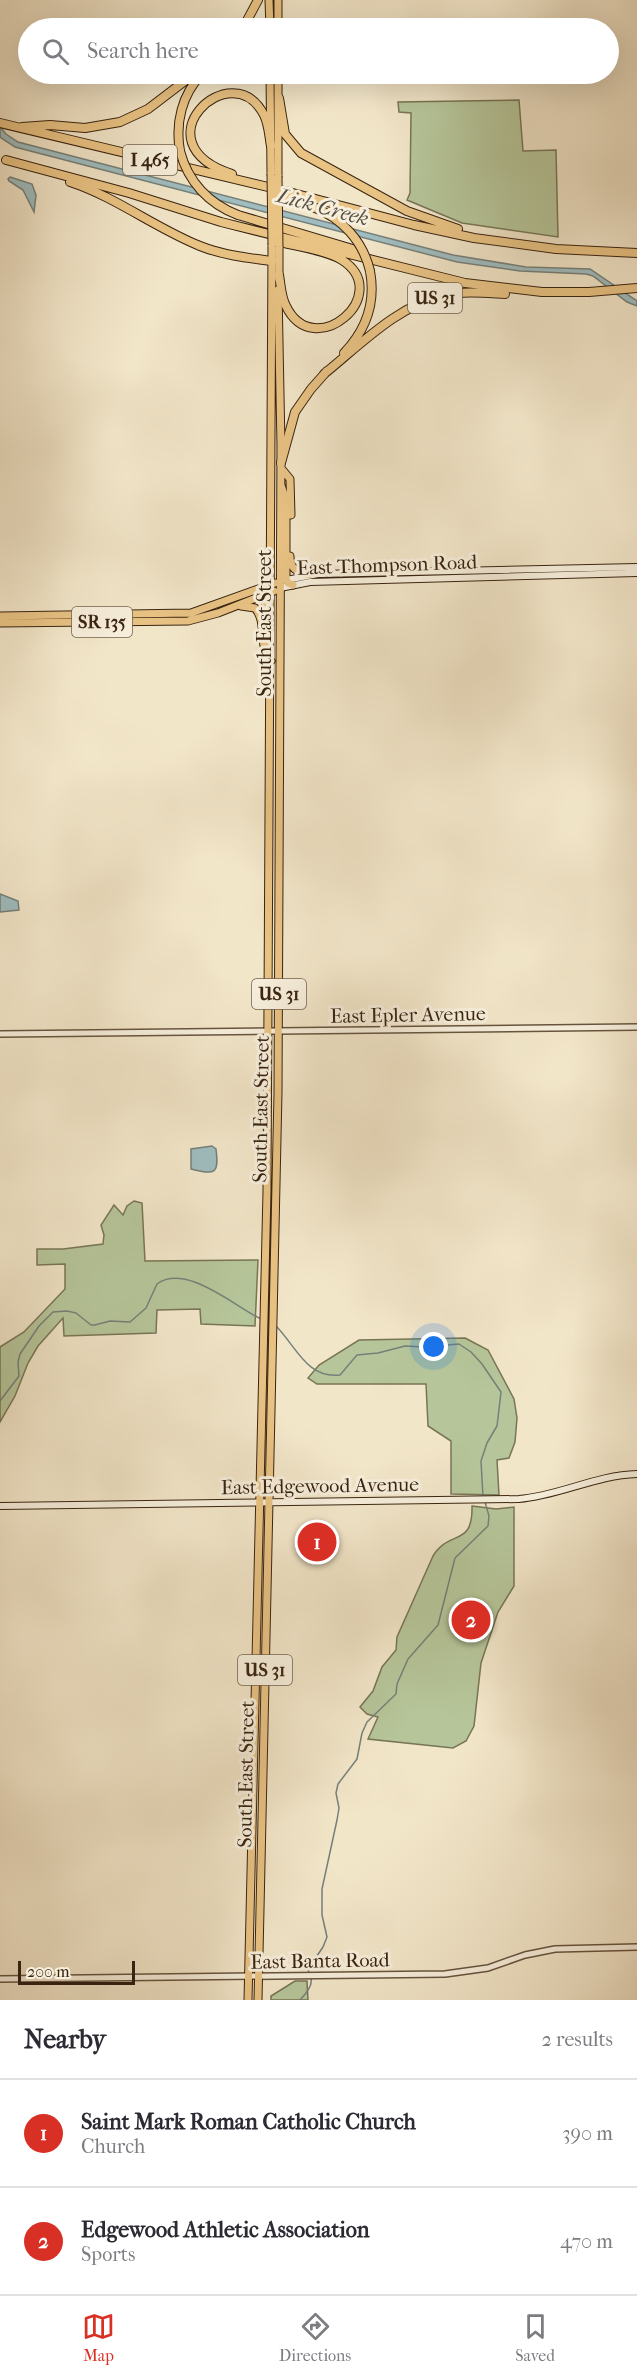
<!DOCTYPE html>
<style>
:root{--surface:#fff;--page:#f7f7f7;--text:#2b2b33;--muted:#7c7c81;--line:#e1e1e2;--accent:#d93025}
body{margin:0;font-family:"IM FELL French Canon",serif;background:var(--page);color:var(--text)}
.scale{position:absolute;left:18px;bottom:15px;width:117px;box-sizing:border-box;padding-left:6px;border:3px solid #392411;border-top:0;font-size:16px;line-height:21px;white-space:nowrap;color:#392411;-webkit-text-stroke:4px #f7efdc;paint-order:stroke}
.you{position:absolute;left:434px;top:1347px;width:21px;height:21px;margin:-15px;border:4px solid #fff;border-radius:50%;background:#1a73e8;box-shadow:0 0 0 9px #1a73e833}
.badge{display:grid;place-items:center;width:39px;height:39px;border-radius:50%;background:var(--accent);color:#fff;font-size:20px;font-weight:700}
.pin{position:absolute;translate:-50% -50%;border:3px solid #fff;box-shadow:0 2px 6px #0006}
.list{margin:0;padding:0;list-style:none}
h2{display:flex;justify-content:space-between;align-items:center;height:78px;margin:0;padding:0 24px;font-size:26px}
h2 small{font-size:20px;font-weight:400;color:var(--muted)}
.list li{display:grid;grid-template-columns:39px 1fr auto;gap:18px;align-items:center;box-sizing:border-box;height:108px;padding:0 24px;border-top:2px solid var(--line)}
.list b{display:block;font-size:22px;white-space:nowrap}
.list p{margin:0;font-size:20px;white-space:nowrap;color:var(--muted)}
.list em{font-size:20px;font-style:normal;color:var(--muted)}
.icon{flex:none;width:33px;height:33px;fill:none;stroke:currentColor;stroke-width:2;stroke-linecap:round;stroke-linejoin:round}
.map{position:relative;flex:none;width:637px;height:2000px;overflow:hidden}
.search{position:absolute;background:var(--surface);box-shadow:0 6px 24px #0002;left:18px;right:18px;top:18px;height:66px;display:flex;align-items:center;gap:15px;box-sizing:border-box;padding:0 21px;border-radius:33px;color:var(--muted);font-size:22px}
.sheet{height:294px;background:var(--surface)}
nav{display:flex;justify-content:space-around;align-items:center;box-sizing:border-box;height:84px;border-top:2px solid var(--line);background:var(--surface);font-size:16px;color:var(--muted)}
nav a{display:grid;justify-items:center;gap:3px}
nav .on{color:var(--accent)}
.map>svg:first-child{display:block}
.green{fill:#b6c69a;stroke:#787556;stroke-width:1.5}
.water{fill:#9fbdc0;stroke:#76807a;stroke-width:1.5}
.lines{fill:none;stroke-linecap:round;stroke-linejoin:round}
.stream{stroke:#76807a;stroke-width:1.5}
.tertiary-casing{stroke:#67543f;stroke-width:8}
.secondary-casing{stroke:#392411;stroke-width:8}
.primary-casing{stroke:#392411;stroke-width:9}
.motorway-casing{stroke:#392411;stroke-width:10}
.tertiary{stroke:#f7efdc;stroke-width:5}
.secondary{stroke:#f7efdc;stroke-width:6}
.primary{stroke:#e9c384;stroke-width:7}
.motorway{stroke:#e9c384;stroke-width:8}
.primary-bridge-casing{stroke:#392411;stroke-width:9;stroke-linecap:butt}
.motorway-bridge-casing{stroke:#392411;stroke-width:10;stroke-linecap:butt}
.primary-bridge{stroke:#e9c384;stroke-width:7}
.motorway-bridge{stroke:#e9c384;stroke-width:8}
.labels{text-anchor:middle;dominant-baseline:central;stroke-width:6;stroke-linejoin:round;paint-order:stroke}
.shield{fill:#f7efdc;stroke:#72614e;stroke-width:1.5}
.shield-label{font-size:18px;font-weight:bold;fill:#392411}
.street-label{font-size:20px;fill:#392411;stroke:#f7efdc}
.water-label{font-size:21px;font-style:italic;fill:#585246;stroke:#f7efdc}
</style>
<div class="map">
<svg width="637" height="2000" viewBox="0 0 637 2000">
<rect width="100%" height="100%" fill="#f2e6c9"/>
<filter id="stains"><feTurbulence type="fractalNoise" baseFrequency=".00333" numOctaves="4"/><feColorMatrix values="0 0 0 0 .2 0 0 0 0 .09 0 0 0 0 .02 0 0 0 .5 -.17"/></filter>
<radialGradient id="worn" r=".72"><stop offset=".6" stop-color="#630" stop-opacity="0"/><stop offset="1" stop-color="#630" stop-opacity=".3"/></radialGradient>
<path class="green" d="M519,100L523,151L556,150L558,237L462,223L407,200L410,193L411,113L399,112L398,102Z
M134,1201L142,1203L145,1261L258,1260L255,1326L201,1324L200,1309L157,1310L156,1333L64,1336L63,1318L38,1346L28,1363L15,1396L0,1422V1347L24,1332L65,1289V1264L37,1265V1249H63L103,1244L104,1235L101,1225L114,1205L123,1215L127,1206Z
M465,1338L488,1350L514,1399L517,1418L515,1442L509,1458L497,1460L499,1495L451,1494V1441L428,1426L426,1384H317L308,1378L319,1365L359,1340Z
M472,1506L496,1509L514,1507V1586L498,1612L481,1663L474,1726L466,1741L453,1748L368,1739L378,1717L367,1714L360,1707L373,1691L382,1667L396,1650L397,1637L433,1556C449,1529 473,1548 472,1506Z
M295,1981H307L308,2000H271V1996Z"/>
<path class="water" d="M0,127L6,134L18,142L453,255L526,267L590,269L637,301V306L627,302L593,276L586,274L520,271L457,262L15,147L0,137Z
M10,177L32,184L36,195L34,212L23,190L9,181L8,179Z
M0,894L18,901L19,910L0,912Z
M212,1146L216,1149C219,1173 216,1176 191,1169V1149Z"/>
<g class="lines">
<path class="stream" d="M276,1326C296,1346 307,1379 340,1375L357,1355L378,1353L405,1346L424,1347L459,1344L471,1352L482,1364L501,1392L497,1426L487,1443L481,1461L483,1497
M0,1401L19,1376L18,1362L20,1354L39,1326L53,1312L67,1311L76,1313L91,1325H95L110,1321L130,1322L146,1308L157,1284C186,1263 234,1306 261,1319
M309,1973L308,1969L323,1947L327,1937L322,1915V1889L337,1820L339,1808L336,1793L338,1784L357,1759L362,1733L367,1722L396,1694L397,1684L408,1659L438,1625L455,1558L488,1526L489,1516L485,1502
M300,2000C306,1994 313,1986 311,1978"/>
<g class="tertiary-casing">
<path id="tertiary" d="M0,1034L637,1027
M0,1979L445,1974L488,1968L525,1955L555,1949L637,1947"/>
</g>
<g class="secondary-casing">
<path id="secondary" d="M281,581L318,574L637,567
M280,588L310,582L637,573
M0,1506L519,1499C559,1496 596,1475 637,1474"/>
</g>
<g class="primary-casing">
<path id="primary" d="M269,0L270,28
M278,0V28
M270,74L271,174
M278,176V74
M279,247V279
M281,468L290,479L291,515
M281,485L286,501V579L288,583L293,585
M290,556C290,569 297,572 309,575
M265,592L266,623L269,634
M241,606L255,608C268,623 257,644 271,661
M0,616L191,613L275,583
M0,623L188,621L218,613L274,591
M248,2000L267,1191L272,245
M258,2000L278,1093L281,446L278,290"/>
</g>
<g class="motorway-casing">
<path id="motorway" d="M243,28L258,0
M279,98L285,134L301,153L407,211L458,229
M0,123L289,192L414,225L474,238L556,249L637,253
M22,127L50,125L85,128L120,122L148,109L194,74
M180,151C175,123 182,94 202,74
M6,160L129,193L221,222L465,283L542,292H589L637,288
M232,174C136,143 232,52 264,115C269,125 269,136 271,146
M70,182C116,197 155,228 200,246C222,255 248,258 272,261
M273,195L313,207
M238,215L356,250
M275,241C294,246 326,250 342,260C395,294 314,364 286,306C281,297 281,286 279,275
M344,353C366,330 376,303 370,271
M324,374C360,345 398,305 445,295C465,291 485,293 505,294
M281,463L295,412L311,389L327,371"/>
</g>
<use href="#tertiary" class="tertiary"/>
<use href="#secondary" class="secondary"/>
<use href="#primary" class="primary"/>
<use href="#motorway" class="motorway"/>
<g class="primary-bridge-casing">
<path id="primary-bridge" d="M271,174L272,245
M278,176L279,247"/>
</g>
<g class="motorway-bridge-casing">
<path id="motorway-bridge" d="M180,151C188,182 209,204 238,215
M313,207C342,218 363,241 370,271"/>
</g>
<use href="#primary-bridge" class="primary-bridge"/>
<use href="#motorway-bridge" class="motorway-bridge"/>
</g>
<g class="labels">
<g class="shield">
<rect x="123" y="145" width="54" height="30" rx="4.5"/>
<rect x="408" y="283" width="54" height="30" rx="4.5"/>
<rect x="72" y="607" width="60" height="30" rx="4.5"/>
<rect x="252" y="979" width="54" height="30" rx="4.5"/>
<rect x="238" y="1655" width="54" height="30" rx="4.5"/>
</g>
<g class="shield-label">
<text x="150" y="160">I 465</text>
<text x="435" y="298">US 31</text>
<text x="102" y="622">SR 135</text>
<text x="279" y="994">US 31</text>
<text x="265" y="1670">US 31</text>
</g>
<g class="street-label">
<text transform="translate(387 565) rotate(-2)">East Thompson Road</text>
<text transform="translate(264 623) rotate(-90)">South East Street</text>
<text transform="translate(408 1015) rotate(-1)">East Epler Avenue</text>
<text transform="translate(261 1109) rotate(-89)">South East Street</text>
<text transform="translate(320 1486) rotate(-1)">East Edgewood Avenue</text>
<text transform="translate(246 1774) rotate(-89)">South East Street</text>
<text transform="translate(320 1961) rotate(-1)">East Banta Road</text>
</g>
<g class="water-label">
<text transform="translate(323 207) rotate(15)">Lick Creek</text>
</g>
</g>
<rect width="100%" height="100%" filter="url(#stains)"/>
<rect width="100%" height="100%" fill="url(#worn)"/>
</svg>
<div class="scale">200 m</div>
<div class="you"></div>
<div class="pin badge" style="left:317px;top:1542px">1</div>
<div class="pin badge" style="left:471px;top:1620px">2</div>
<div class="search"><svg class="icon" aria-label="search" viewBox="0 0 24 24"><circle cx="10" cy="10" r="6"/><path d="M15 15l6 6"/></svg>Search here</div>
</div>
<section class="sheet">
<h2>Nearby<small>2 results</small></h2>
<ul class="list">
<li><span class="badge">1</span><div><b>Saint Mark Roman Catholic Church</b><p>Church</p></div><em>390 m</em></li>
<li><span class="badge">2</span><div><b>Edgewood Athletic Association</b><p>Sports</p></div><em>470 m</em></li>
</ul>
</section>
<nav>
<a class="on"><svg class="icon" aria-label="map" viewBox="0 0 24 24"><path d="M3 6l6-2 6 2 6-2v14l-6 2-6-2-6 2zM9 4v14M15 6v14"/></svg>Map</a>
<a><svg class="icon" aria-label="directions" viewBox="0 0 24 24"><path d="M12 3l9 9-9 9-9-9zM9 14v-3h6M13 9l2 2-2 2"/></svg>Directions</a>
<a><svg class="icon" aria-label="saved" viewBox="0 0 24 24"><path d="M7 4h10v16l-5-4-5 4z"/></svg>Saved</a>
</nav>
